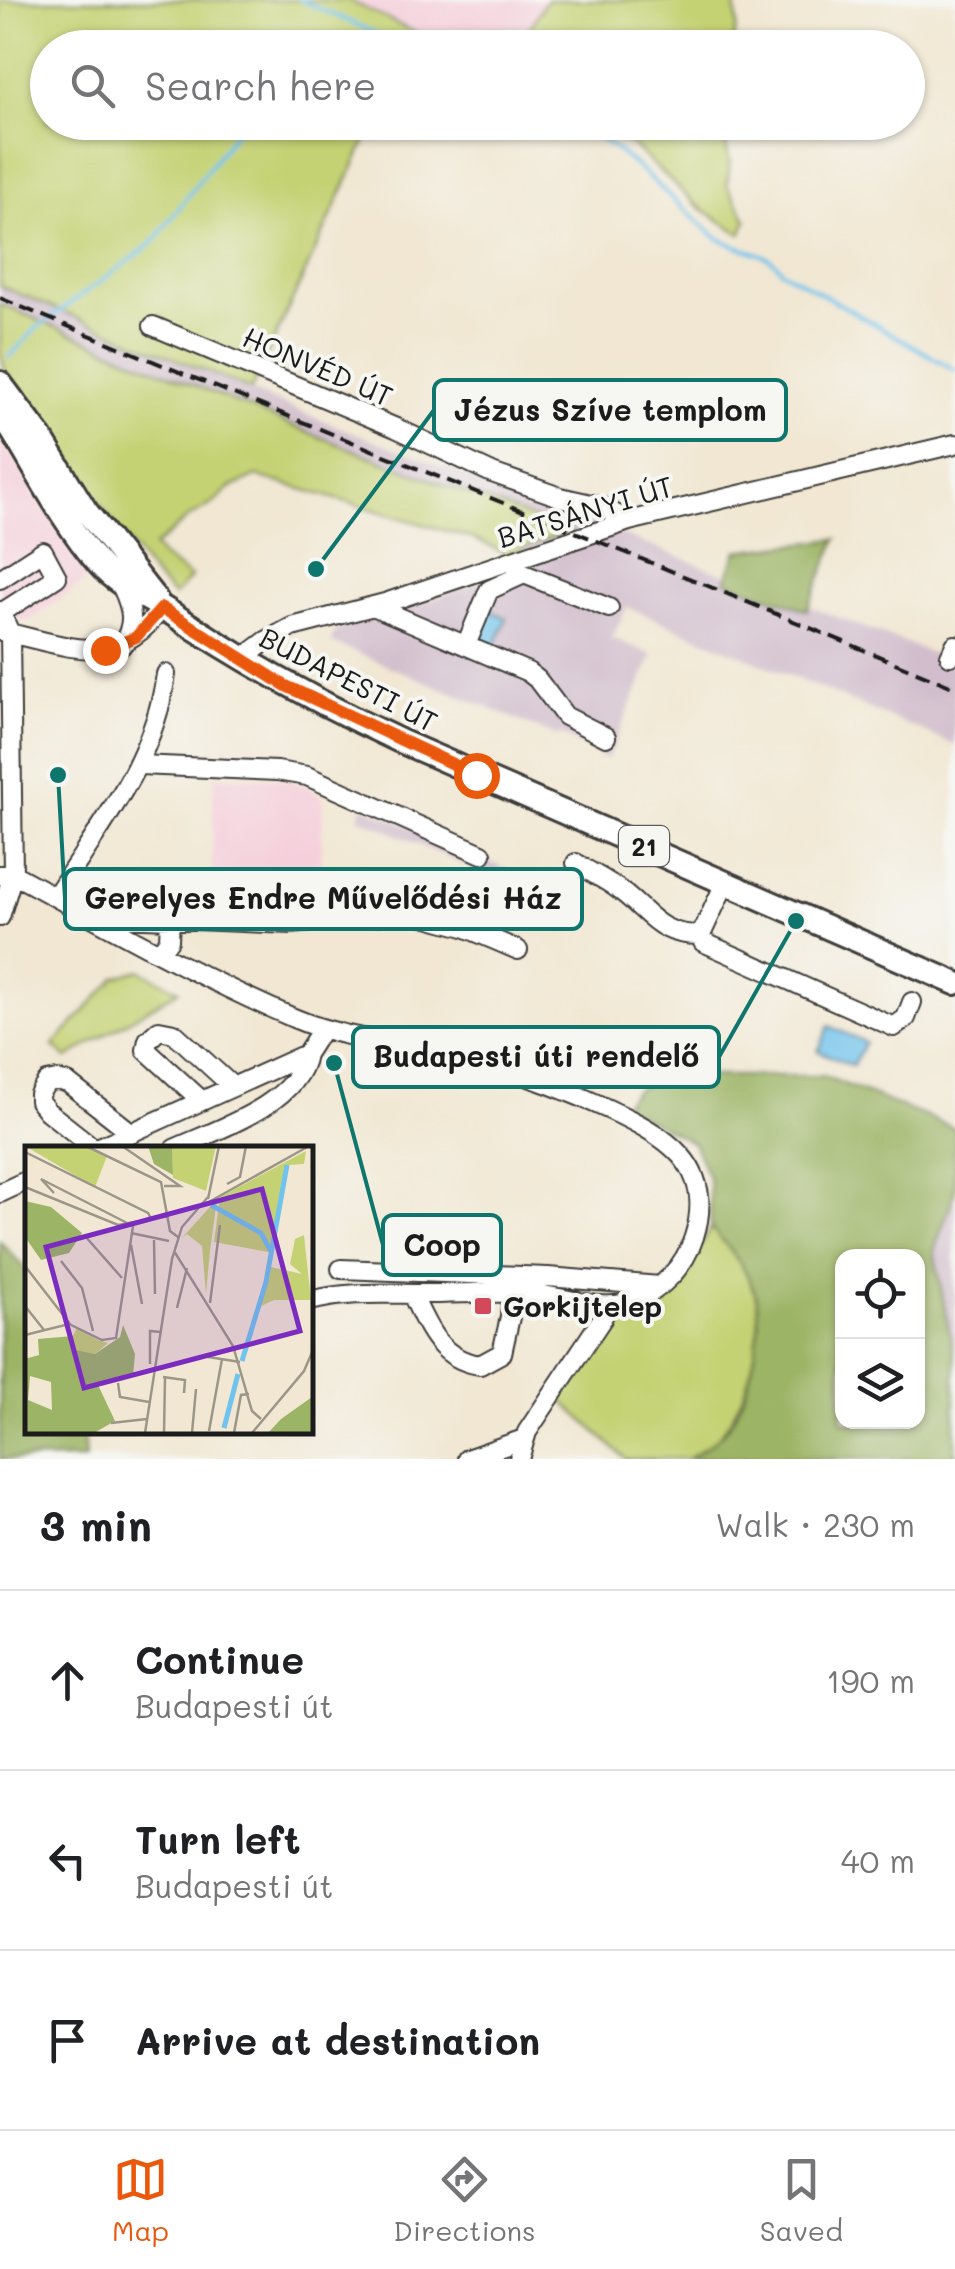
<!DOCTYPE html>
<meta charset="utf-8">
<style>
:root{--surface:#fff;--page:#f2f2f2;--text:#202124;--muted:#757577;--line:#e0e0e0;--accent:#ea580c}
body{margin:0;font-family:Mali,sans-serif;background:var(--page);color:var(--text)}
.controls{position:absolute;right:30px;bottom:30px;display:grid;overflow:hidden;border-radius:20px;box-shadow:0 2px 8px #0004}
.controls button{width:90px;height:90px;display:grid;place-items:center;padding:0;border:0;border-bottom:2px solid var(--line);background:var(--surface);color:var(--text);font:50px sans-serif}
.stop{position:absolute;width:30px;height:30px;margin:-22px;border:8px solid #ea580c;border-radius:50%;background:#fff}
.stop.end{background:#ea580c;border-color:#fff;box-shadow:0 2px 10px #0008}
.list{margin:0;padding:0;list-style:none}
h2{display:flex;justify-content:space-between;align-items:center;height:130px;margin:0;padding:0 40px;font-size:42px}
h2 small{font-size:32px;font-weight:400;color:var(--muted)}
.list li{display:grid;grid-template-columns:65px 1fr auto;gap:30px;align-items:center;box-sizing:border-box;height:180px;padding:0 40px;border-top:2px solid var(--line)}
.list b{display:block;font-size:38px;white-space:nowrap}
.list p{margin:0;font-size:32px;white-space:nowrap;color:var(--muted)}
.list em{font-size:32px;font-style:normal;color:var(--muted)}
.icon{flex:none;width:55px;height:55px;fill:none;stroke:currentColor;stroke-width:2;stroke-linecap:round;stroke-linejoin:round}
.map{position:relative;flex:none;width:955px;height:1459px;overflow:hidden}
.search{position:absolute;background:var(--surface);box-shadow:0 2px 8px #0004;left:30px;right:30px;top:30px;height:110px;display:flex;align-items:center;gap:25px;box-sizing:border-box;padding:0 35px;border-radius:55px;color:var(--muted);font-size:38px}
.sheet{height:670px;background:var(--surface)}
nav{display:flex;justify-content:space-around;align-items:center;box-sizing:border-box;height:140px;border-top:2px solid var(--line);background:var(--surface);font-size:28px;color:var(--muted)}
nav a{display:grid;justify-items:center;gap:5px}
nav .on{color:var(--accent)}
.map>svg:first-child{display:block}
.built{fill:#f5cfdb}
.industrial{fill:#d1bdcc}
.green{fill:#c5d273;stroke:#707748;stroke-width:2.5}
.forest{fill:#9cb465;stroke:#5c6840;stroke-width:2.5;fill-rule:evenodd}
.water{fill:#70c3ec;stroke:#467084;stroke-width:2.5}
.lines{fill:none;stroke-linecap:round;stroke-linejoin:round}
.stream{stroke:#70c3ec;stroke-width:4}
.minor-casing{stroke:#3c3a37;stroke-width:22}
.major-casing{stroke:#3c3a37;stroke-width:28}
.minor{stroke:#fff;stroke-width:18}
.major{stroke:#fff;stroke-width:22}
.rail{stroke:#1c1c1c;stroke-width:4;stroke-dasharray:15 8;stroke-linecap:butt}
.route{stroke:#ea580c;stroke-width:12}
.poi-dot{fill:#d1495b;stroke:#f6f6f2;stroke-width:4}
.labels{text-anchor:middle;dominant-baseline:central;stroke-width:8;stroke-linejoin:round;paint-order:stroke}
.shield{fill:#f6f6f2;stroke:#5d5d5c;stroke-width:2.5}
.shield-label{font-size:25px;font-weight:bold;fill:#1c1c1c}
.street-label{font-size:28px;fill:#1c1c1c;stroke:#f6f6f2}
.poi-label{font-size:28px;font-weight:bold;fill:#1c1c1c;stroke:#f6f6f2;text-anchor:start}
.inset-river{fill:none;stroke:#70c3ec;stroke-width:5}
.inset-road{fill:none;stroke:#9c9689;stroke-width:2.5}
.view{fill:#7b2cbf;fill-opacity:0.15;stroke:#7b2cbf;stroke-width:5}
.inset-edge{fill:none;stroke:#1c1c1c;stroke-width:5}
.leader{fill:none;stroke:#0f766e;stroke-width:4}
.callout-dot{fill:#0f766e;stroke:#f6f6f2;stroke-width:4}
.callout{fill:#f6f6f2;stroke:#0f766e;stroke-width:4}
.callout-label{font-size:30px;text-anchor:middle;font-weight:bold;fill:#1c1c1c}
</style>
<div class="map">
<svg width="955" height="1459" viewBox="0 0 955 1459">
<rect width="100%" height="100%" fill="#f6f6f2"/>
<filter id="ink" filterUnits="userSpaceOnUse"><feTurbulence type="fractalNoise" baseFrequency=".01" numOctaves="2"/><feDisplacementMap in="SourceGraphic" scale="20" xChannelSelector="R" yChannelSelector="G"/><feConvolveMatrix kernelMatrix="1 2 1 2 8 2 1 2 1" color-interpolation-filters="sRGB"/></filter>
<filter id="wash" filterUnits="userSpaceOnUse"><feTurbulence type="fractalNoise" baseFrequency=".0048" numOctaves="4" result="noise"/><feDisplacementMap in="SourceGraphic" scale="40" xChannelSelector="R" yChannelSelector="G"/><feGaussianBlur stdDeviation="2.25" result="paint"/><feColorMatrix in="noise" values="0 0 0 0 0 0 0 0 0 0 0 0 0 0 0 0 0 1.4 0 .05"/><feComposite in="paint" operator="in"/></filter>
<g filter="url(#wash)">
<rect width="100%" height="100%" fill="#f1e7d2"/>
<path class="built" d="M348,0H546L519,48L446,47Z
M0,436L36,497L94,575L27,622L0,616Z
M214,776L268,778L302,783L323,798L320,913L211,909Z"/>
<path class="industrial" d="M0,286L318,419L955,662V745L627,607L612,638L653,655L607,760L561,734L558,737L331,642L335,631L403,610L528,564L435,482L304,431L0,304Z
M363,806L508,870L502,882L358,817Z
M955,1191V1361L934,1251Z"/>
<path class="green" d="M0,0H348L418,34L410,48H48V122L374,123L251,390L0,286Z
M546,0H735L737,25L732,47H519Z
M593,123H721L730,162L727,185L747,220L741,234L700,208L633,146Z
M0,304L304,431L568,532L507,554L474,539L257,476L228,489L214,503L186,519L154,547L162,557L191,577L174,596L153,575L79,477L53,429L5,371L0,351Z
M140,970L179,990L67,1058L53,1046L116,977Z
M711,1228C728,1246 746,1268 755,1292C771,1337 737,1444 688,1459C674,1459 642,1459 626,1459L560,1399L611,1324L646,1310L673,1288Z"/>
<path class="forest" d="M837,539L807,610L726,581L737,551Z
M658,1076H824L955,1128V1191L934,1251L955,1361V1459H688C698,1452 711,1444 720,1436C747,1409 766,1330 755,1294C748,1270 728,1246 711,1228L709,1179L693,1143L622,1105L636,1090ZM918,1256V1422H842V1256Z
M0,1241L27,1271L28,1432H83L85,1459H0Z"/>
<path class="water" d="M489,610L507,618L494,649L476,641Z
M829,1026L865,1042L853,1066L818,1051Z"/>
<g class="lines">
<path class="stream" d="M300,0L409,48
M571,122C627,149 667,197 714,235C734,251 770,249 782,271L955,370
M9,357L37,328L153,243L243,122"/>
</g>
</g>
<g filter="url(#ink)">
<g class="lines">
<g class="minor-casing">
<path id="minor" d="M153,326L396,428L492,473L560,497L600,506L629,521
M0,579L43,551L57,577L1,613
M373,606L528,672L537,679L565,716L606,737
M0,611L10,633L13,874L0,917
M0,631C68,645 115,672 162,608
M122,645C136,623 132,609 122,587
M466,645L489,590L524,574L609,608
M950,656L955,645
M242,659L266,641L292,627L385,603L629,521L955,444
M139,765L277,771L307,776L482,854
M576,863C589,872 605,879 618,889C649,911 657,936 701,935
M0,875L13,874C106,924 199,978 296,1019C339,1037 384,1041 429,1050C491,1062 550,1082 608,1109C664,1135 717,1164 694,1237C685,1266 662,1290 634,1301C602,1313 562,1296 529,1293C494,1291 458,1294 423,1294C385,1294 347,1291 310,1301
M726,881L701,935L703,942L894,1027L906,1018L912,1002
M55,897C100,826 155,759 166,674
M96,916L292,924L381,915H420L464,927L518,950
M160,952L169,940L170,917
M202,1101L146,1050L148,1040L159,1030L174,1033L232,1086
M95,1149L306,1054L322,1029
M95,1149L47,1111L39,1101V1094L47,1082L57,1080L68,1083L132,1133
M174,1149C216,1130 298,1104 306,1054
M0,1193L28,1180
M341,1269L548,1277L660,1286
M412,1294C427,1327 440,1360 480,1365L502,1353L510,1317L511,1293
M467,1459L524,1439
M519,1459L527,1432L602,1319L607,1306"/>
</g>
<g class="major-casing">
<path id="major" d="M0,383L39,435L86,511L157,601
M0,411C33,462 59,518 99,564C119,587 143,595 168,611C243,661 318,703 400,741L955,983"/>
</g>
<use href="#minor" class="minor"/>
<use href="#major" class="major"/>
<path class="rail" d="M0,298C317,430 638,555 955,688"/>
</g>
</g>
<g class="lines" filter="url(#ink)">
<path class="route" d="M105,650L136,637L162,608L286,686L476,775"/>
</g>
<rect class="poi-dot" x="473" y="1296" width="20" height="20" rx="5"/>
<g class="labels">
<rect class="shield" x="619" y="826" width="50" height="40" rx="8"/>
<g class="shield-label">
<text x="644" y="846">21</text>
</g>
<g class="street-label">
<text transform="translate(318 366) rotate(23)">HONVÉD ÚT</text>
<text transform="translate(585 511) rotate(-17)">BATSÁNYI ÚT</text>
<text transform="translate(349 679) rotate(27)">BUDAPESTI ÚT</text>
</g>
<g class="poi-label">
<text x="503" y="1306">Gorkijtelep</text>
</g>
</g>
<g transform="translate(25 1146)">
<rect width="288" height="288" fill="#f1e7d2"/>
<path d="M0,0H61L82,10L70,41ZM147,0H191L181,45L148,32ZM281,5L279,18L264,19L248,107L189,96L195,51ZM192,53L185,105L181,148L177,100L162,88L156,93ZM279,89L286,154H249L232,162L246,121L277,128L265,118L270,93ZM52,182L73,194L83,197L70,208L53,207L44,197Z" fill="#c5d273"/>
<path d="M123,0H147L148,29L129,18ZM0,55L26,61L57,87L44,107L16,114L0,91ZM98,179L110,208L108,230L73,239L90,275L69,287H0V213L14,209L13,193L48,190L50,204L70,208L95,191ZM5,230L26,236L27,264L3,254ZM287,251V287H243L256,273Z" fill="#9cb465" fill-rule="evenodd"/>
<path class="inset-river" d="M186,59L236,87L245,104M217,215L241,136L262,19M199,282L213,228"/>
<path class="inset-road" d="M61,0L136,36L145,85L153,91M97,0L155,40H139M0,6L123,67L127,74M202,38L215,31L221,0M0,41L93,79L144,70M29,47L16,33L108,80M183,53L194,0M182,57L284,0M106,87L144,95M60,90L97,132M129,94L130,148M106,99L117,158M149,105L208,200L227,265L236,273M36,115L57,142L68,185M0,120L45,178M185,157L195,79M0,160L19,184M152,162L162,122M0,189L44,178L77,194L91,192L108,80M177,210L215,216M125,218V185L135,186M138,231L160,234L159,247M93,237L95,251L124,256M86,277L122,273M184,285L197,213M120,287L147,113L157,81L183,51M139,287L140,232M167,287L171,243M209,287L216,249L224,248M227,287L279,225L288,204"/>
<path class="view" d="M237,43L275,185L59,242L21,101Z"/>
<rect width="288" height="288" class="inset-edge"/>
</g>
<path class="leader" d="M316 569L434 410M58 775L65 899M796 921L719 1057M334 1063L383 1245"/>
<g class="callout-dot">
<circle cx="316" cy="569" r="10"/>
<circle cx="58" cy="775" r="10"/>
<circle cx="796" cy="921" r="10"/>
<circle cx="334" cy="1063" r="10"/>
</g>
<g class="callout">
<rect x="434" y="380" width="352" height="60" rx="10"/>
<rect x="65" y="869" width="517" height="60" rx="10"/>
<rect x="353" y="1027" width="366" height="60" rx="10"/>
<rect x="383" y="1215" width="118" height="60" rx="10"/>
</g>
<g class="callout-label">
<text x="610" y="421">Jézus Szíve templom</text>
<text x="323" y="909">Gerelyes Endre Művelődési Ház</text>
<text x="536" y="1067">Budapesti úti rendelő</text>
<text x="442" y="1256">Coop</text>
</g>
</svg>
<div class="controls">
<button><svg class="icon" aria-label="locate" viewBox="0 0 24 24"><circle cx="12" cy="12" r="6"/><path d="M12 2v4M12 18v4M2 12h4M18 12h4"/></svg></button>
<button><svg class="icon" aria-label="layers" viewBox="0 0 24 24"><path d="M12 4l9 5-9 5-9-5zM3 14l9 5 9-5"/></svg></button>
</div>
<div class="stop" style="left:476px;top:775px"></div>
<div class="stop end" style="left:105px;top:650px"></div>
<div class="search"><svg class="icon" aria-label="search" viewBox="0 0 24 24"><circle cx="10" cy="10" r="6"/><path d="M15 15l6 6"/></svg>Search here</div>
</div>
<section class="sheet">
<h2>3 min<small>Walk · 230 m</small></h2>
<ul class="list">
<li><svg class="icon" aria-label="ahead" viewBox="0 0 24 24"><path d="M12 20V5M6 11l6-6 6 6"/></svg><div><b>Continue</b><p>Budapesti út</p></div><em>190 m</em></li>
<li><svg class="icon" aria-label="left" viewBox="0 0 24 24"><path d="M17 20v-9H6M10 6l-5 5 5 5"/></svg><div><b>Turn left</b><p>Budapesti út</p></div><em>40 m</em></li>
<li><svg class="icon" aria-label="arrive" viewBox="0 0 24 24"><path d="M6 21V4h12l-3 4 3 4H6"/></svg><div><b>Arrive at destination</b></div></li>
</ul>
</section>
<nav>
<a class="on"><svg class="icon" aria-label="map" viewBox="0 0 24 24"><path d="M3 6l6-2 6 2 6-2v14l-6 2-6-2-6 2zM9 4v14M15 6v14"/></svg>Map</a>
<a><svg class="icon" aria-label="directions" viewBox="0 0 24 24"><path d="M12 3l9 9-9 9-9-9zM9 14v-3h6M13 9l2 2-2 2"/></svg>Directions</a>
<a><svg class="icon" aria-label="saved" viewBox="0 0 24 24"><path d="M7 4h10v16l-5-4-5 4z"/></svg>Saved</a>
</nav>
